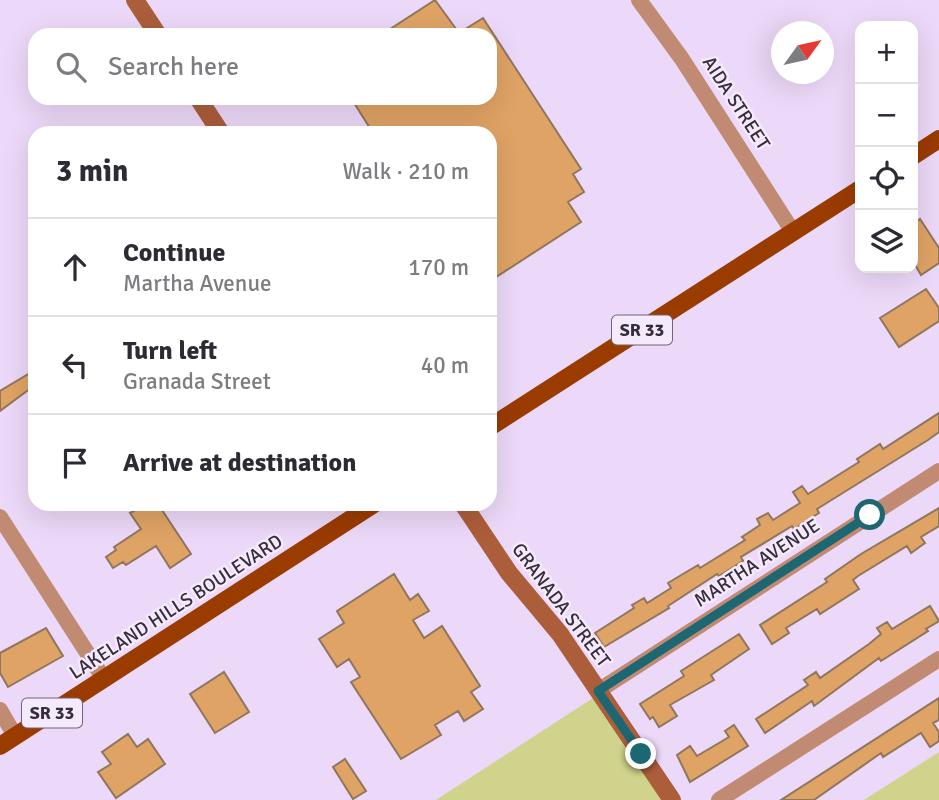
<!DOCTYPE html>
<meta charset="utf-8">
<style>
:root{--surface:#fff;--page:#f2f2f3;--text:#2b2b33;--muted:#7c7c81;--line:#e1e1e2}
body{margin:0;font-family:Signika,sans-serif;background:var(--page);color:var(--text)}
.controls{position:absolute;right:21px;top:21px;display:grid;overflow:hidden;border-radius:14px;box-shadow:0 7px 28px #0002}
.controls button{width:63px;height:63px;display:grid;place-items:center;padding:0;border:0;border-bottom:2px solid var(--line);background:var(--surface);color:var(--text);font:35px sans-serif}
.compass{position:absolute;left:771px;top:21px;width:63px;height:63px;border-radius:50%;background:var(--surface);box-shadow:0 7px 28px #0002;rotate:57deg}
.stop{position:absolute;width:21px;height:21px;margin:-16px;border:5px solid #1d6772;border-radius:50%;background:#fff}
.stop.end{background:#1d6772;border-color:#fff;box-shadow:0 2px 7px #0008}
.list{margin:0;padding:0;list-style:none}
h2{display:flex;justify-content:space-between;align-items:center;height:91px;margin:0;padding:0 28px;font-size:30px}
h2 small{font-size:23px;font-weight:400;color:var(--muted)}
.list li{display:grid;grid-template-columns:46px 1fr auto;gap:21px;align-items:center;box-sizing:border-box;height:98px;padding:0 28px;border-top:2px solid var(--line)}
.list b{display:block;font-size:26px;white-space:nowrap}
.list p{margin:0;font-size:23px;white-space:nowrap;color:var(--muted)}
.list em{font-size:23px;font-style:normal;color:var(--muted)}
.icon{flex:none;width:38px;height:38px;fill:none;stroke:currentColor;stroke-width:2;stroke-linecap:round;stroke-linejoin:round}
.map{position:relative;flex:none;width:939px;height:800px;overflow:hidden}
.search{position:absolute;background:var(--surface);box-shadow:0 7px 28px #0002;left:28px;top:28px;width:469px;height:77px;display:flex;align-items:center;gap:18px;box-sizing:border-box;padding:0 24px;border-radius:21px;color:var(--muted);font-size:26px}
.panel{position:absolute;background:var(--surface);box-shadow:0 7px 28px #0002;left:28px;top:126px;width:469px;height:385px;border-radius:21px}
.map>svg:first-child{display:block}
.green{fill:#cfd38b}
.building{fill:#dfa365;stroke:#8f765d;stroke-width:2}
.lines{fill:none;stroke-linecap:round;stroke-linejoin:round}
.street{stroke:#c08a73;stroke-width:16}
.secondary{stroke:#ac5e3b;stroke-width:18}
.primary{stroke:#9a3b00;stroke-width:18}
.route{stroke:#1d6772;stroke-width:9}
.labels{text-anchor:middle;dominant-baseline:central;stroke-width:5;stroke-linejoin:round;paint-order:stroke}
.shield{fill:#f5e9fc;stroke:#6f6574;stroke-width:2}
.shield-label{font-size:18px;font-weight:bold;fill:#352d39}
.street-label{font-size:19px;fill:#352d39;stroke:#f5e9fc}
</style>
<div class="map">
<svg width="939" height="800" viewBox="0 0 939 800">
<rect width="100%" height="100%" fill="#ecd8f8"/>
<path class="green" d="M593,698L663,800H436Z
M939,752V800H864Z"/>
<path class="building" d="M435,0L459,33L483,18L581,169L573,174L584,192L568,202L581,222L490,281V133H373L351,98H490V35H381Z
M920,219L939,248V263L921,275L913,261V224Z
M926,289L939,308V321L899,347L880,318Z
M35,370V385L0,411V391Z
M939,413V432L928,440L817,509L819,513L794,529L792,526L741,557L743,561L719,576L717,574L668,606L669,608L604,647L595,633L634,608L632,605L644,598L647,603L671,588L668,583L698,565L700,568L745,540L742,537L760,525L757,519L768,513L773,520L800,503L793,492L802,486L808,494L859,462L857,459L880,444L883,449Z
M129,504H158L191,554L170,568L156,546L126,565L123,562L113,568L106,557L116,550L114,547L141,529L130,513L134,511Z
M939,508V526L921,537L925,543L911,553L907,546L858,576L853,580L859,589L820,614L817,609L786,628L789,633L772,644L760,625L827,582L825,579L861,554Z
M394,574L410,600L418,594L429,611L413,620L424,638L442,626L480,686L471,692L483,709L464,721L458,711L435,725L441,735L401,759L351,682L360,677L349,659L337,667L319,639L344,623L337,611Z
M930,606L939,621L926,629L928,631L881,661L879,658L814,706L812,701L765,733L756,719L808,685L804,680L816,672L820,678L869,644L881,634L877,628L887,622L892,629Z
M46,628L63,656L8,687L0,673V653Z
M739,634L749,649L711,675L714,680L670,705L677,716L659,727L653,717L650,719L640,704L684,676L681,671Z
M224,672L249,712L215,733L190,694Z
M939,698V720L933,723L939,732V741L930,747L921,733L883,757L881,753L814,800H781Z
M734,725L748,746L690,782L677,755L690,746L697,756L729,737L725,731Z
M128,734L137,747L148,739L165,764L116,798L98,772L111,764L102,752Z
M345,759L366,791L353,799L333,767Z"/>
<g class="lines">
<path class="street" d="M639,0L682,59L793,232
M0,517L104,679
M598,691L939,471
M0,710L15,736
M719,800L939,659"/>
<path class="secondary" d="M135,0L158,35
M198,98L221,133
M463,504L509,573L560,634L672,800"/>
<path class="primary" d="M913,156L939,139
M490,427L860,189
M0,746L374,504"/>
</g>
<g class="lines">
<path class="route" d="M641,754L598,691L870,515"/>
</g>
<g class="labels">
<g class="shield">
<rect x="612" y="315.5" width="60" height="29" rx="5"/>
<rect x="22" y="698.5" width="60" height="29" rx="5"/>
</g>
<g class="shield-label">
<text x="642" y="330">SR 33</text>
<text x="52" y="713">SR 33</text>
</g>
<g class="street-label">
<text transform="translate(736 103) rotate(57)">AIDA STREET</text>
<text transform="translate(757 563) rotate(-33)">MARTHA AVENUE</text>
<text transform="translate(561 605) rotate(53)">GRANADA STREET</text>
<text transform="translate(176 607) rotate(-33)">LAKELAND HILLS BOULEVARD</text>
</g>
</g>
</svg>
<div class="controls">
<button>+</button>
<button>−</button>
<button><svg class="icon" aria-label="locate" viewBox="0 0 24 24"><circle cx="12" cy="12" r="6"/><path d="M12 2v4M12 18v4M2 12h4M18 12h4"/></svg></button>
<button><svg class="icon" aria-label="layers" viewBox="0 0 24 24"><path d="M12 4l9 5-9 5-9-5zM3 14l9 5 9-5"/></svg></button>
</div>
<svg class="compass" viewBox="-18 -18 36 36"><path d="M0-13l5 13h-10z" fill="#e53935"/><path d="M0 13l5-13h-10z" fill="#7c7c81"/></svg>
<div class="stop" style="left:870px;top:515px"></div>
<div class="stop end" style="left:641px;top:754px"></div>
<div class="search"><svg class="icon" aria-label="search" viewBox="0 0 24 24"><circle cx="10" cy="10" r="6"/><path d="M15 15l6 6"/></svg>Search here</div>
<section class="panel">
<h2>3 min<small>Walk · 210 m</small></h2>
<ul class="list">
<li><svg class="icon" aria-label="ahead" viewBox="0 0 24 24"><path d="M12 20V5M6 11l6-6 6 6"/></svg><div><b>Continue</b><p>Martha Avenue</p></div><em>170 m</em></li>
<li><svg class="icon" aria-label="left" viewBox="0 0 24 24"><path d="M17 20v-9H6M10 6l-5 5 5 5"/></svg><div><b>Turn left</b><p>Granada Street</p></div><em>40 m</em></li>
<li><svg class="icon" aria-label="arrive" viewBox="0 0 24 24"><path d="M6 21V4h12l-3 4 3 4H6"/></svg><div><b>Arrive at destination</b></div></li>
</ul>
</section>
</div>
